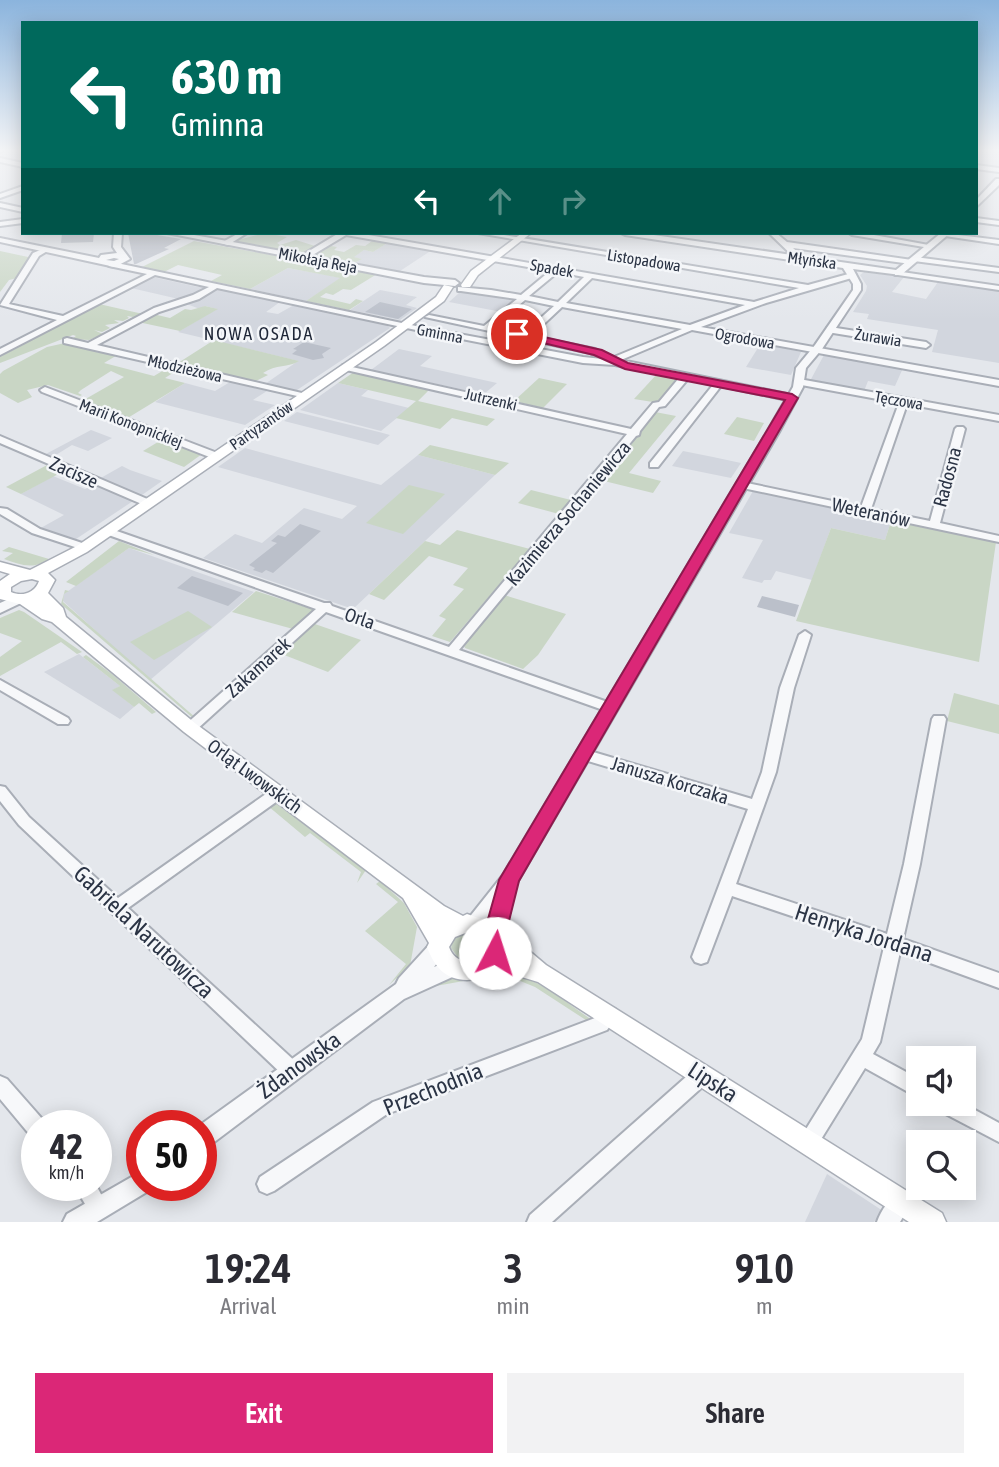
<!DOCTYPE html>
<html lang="en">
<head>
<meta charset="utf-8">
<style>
	body { margin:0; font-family:"Asap Condensed",sans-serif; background:#f2f2f3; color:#2b2b33; height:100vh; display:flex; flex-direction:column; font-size:26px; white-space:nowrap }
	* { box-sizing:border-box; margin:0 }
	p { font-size:23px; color:#7c7c81 }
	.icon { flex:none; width:38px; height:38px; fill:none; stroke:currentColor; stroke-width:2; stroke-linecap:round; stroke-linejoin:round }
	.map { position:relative; height:1222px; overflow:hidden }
	.drawer { display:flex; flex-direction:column; background:#fff; flex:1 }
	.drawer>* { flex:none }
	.guide { position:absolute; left:21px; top:21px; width:957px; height:214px; border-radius:0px; box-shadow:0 4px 18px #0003; background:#00695c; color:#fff; overflow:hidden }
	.tools { position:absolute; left:906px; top:1046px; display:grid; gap:14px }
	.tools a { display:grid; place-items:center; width:70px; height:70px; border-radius:0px; background:#fff; box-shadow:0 4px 18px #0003; font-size:35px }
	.speed { position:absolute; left:21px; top:1110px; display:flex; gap:14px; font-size:35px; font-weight:700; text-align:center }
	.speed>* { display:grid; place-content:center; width:91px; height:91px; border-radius:50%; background:#fff; box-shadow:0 4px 18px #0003; line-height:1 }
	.speed small { font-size:18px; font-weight:400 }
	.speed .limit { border:10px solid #d22; background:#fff; color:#111 }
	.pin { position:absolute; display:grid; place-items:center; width:60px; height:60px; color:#fff; margin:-30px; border:4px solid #fff; border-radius:50%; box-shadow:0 2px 7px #0007 }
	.me { position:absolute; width:77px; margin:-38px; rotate:5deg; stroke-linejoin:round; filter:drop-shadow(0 0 5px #0008) }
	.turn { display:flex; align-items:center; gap:24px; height:147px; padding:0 35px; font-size:32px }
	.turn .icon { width:91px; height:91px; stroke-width:2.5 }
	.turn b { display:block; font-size:49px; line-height:60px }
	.lanes { display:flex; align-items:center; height:66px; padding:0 35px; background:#0003; justify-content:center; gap:35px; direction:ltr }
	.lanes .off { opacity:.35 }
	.eta { display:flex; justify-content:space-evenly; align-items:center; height:119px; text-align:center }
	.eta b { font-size:42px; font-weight:600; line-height:49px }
	.button { display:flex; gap:14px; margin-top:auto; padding:14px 35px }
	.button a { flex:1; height:80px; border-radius:0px; background:#db2777; color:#fff; font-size:28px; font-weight:600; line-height:80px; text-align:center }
	.button a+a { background:#f2f2f3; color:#2b2b33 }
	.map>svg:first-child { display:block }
	.built { fill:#d2d6de }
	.green { fill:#c9d6c5 }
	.building { fill:#bbc0ca }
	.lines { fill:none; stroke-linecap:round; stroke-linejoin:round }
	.minor-casing { stroke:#a9aeb7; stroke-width:4 }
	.tertiary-casing { stroke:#a9aeb7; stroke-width:4 }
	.secondary-casing { stroke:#a9aeb7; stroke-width:3 }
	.minor { fill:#f7f8fa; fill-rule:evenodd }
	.tertiary { fill:#f7f8fa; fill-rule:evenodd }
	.secondary { fill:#fff; fill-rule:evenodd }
	.route { fill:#db2777; stroke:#8e194d; stroke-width:2 }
	.labels { text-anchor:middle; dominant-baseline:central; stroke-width:5; stroke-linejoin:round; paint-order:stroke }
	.far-street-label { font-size:16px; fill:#2b3445; stroke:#f4f6f9 }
	.far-neighbourhood-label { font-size:18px; letter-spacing:2px; fill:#1d2536; stroke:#f4f6f9 }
	.street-label { font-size:19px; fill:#2b3445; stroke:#f4f6f9 }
	.near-street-label { font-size:23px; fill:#2b3445; stroke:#f4f6f9 }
</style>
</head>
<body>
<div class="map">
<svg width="999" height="1222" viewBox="0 0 999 1222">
	<rect width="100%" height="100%" fill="#e4e7ec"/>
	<g class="built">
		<path d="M389,242l43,8 -32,21 -45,-8 6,-4 -8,-2 11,-7 9,2z"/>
		<path d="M288,268l54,10 -36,23 -56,-12z"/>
		<path d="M864,272l40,5 -12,15 34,7 12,-17 61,8v73l-67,-11 6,-22 -71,-11 2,-5 -16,-2 13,-21 1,-5 -7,-11z"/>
		<path d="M153,277l45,10h12l-27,13 -52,-12z"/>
		<path d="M213,290h13l54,12 -14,10 12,2 16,-9 93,20 3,3 -96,64 -29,-8 33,-23 -120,-29 39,-23 -12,-3 -5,3 -16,-6z"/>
		<path d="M380,290l37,7 -11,8 11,3 -17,12 -50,-10z"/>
		<path d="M467,292l48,8 -13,12 -53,-10 10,-9z"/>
		<path d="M761,343l40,9 -10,23 -45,-8z"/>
		<path d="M399,349l33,7 -12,10 77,17 -13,11 -113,-24z"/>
		<path d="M824,355l79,13 -8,18 -27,-5 -4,10 -54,-10z"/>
		<path d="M230,382l37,9 -14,9 22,5 -30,20 -90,-23 30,-19 30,8z"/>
		<path d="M338,383l30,7 -7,6 48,12 -28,23 -81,-21z"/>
		<path d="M297,412l82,20 11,3 -12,10 -94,-24z"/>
		<path d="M91,430l21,8 -24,13 -16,-6 -21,13 -7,-3z"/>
		<path d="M245,448l136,37 37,-30 77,20 -142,134 -150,-51 32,-24 27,9 42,-35 38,11 15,-13 -139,-39z"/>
		<path d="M683,451l30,6 28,6 -10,15 -59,-12z"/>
		<path d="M122,466l8,4 32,11 -23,16 -40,-18z"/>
		<path d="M53,476l32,13 9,-4 39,16 -60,40 -34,-12 25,-14 -43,-21z"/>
		<path d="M753,491l138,30 -6,19 -54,-12 -19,52 -36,-9 -5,9h-7l-2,3 -20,-5 21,-38 -34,-7z"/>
		<path d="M129,548l125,44 -104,88 -87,-79 1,-7z"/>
		<path d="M79,654l41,32 -7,4 21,17 -14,12 -76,-47z"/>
		<path d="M827,1174l9,6 47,31 -9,11h-69z"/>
	</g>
	<g class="green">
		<path d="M265,233l22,4 -10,6 3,2 16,-5 19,6 -14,10 -67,-15z"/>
		<path d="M375,239l14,3 -16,10 -9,-2 -10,7 8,2 -6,3 -46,-7 21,-9 6,1 -3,3 10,2 12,-7 9,1z"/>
		<path d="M194,241l183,33 -26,16 -8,-1 -10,6 -7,-2 -6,4 30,7 6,-5 7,2 -14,9 -43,-9 34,-23 -52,-10 -38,21 -39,-8 11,-6 -44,-10 -14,7 -22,-5z"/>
		<path d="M0,251l28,6 5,-1 -16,22 -8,2 -9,12z"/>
		<path d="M99,304l44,10 -37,21v-3l27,-15 -6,-1 2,2 -6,3 -9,-1 5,3 -14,2 5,3 -8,4 -8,-2 9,4 -14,6 -17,-1 4,-3 -3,-1 -73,28v-6z"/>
		<path d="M205,306l13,3 -38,22 -42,-9 15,-8 17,4 15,-9 6,1z"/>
		<path d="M214,340l85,21c-11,7 -23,3 -36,12l5,2 -12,6 -78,-18z"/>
		<path d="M65,343l35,10 4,-3 15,4 -15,9 50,13 15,-9 10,2 -14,9 20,5 -59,36 -44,-18 42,-24 -13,-6 -30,19 -3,3 4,2 -2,1 -32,-11 -21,5 5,7 -14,6 -18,-10v-19l3,-3 44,-24z"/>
		<path d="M354,372l72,16 2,3 -10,10 77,18 -8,7 -35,-8 -12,11 -44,-11 20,-17 -78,-18z"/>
		<path d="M657,374l24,5 -22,24 -25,-4z"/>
		<path d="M539,378l28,6 -24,24 -29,-7z"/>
		<path d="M655,412l21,4 -47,57 32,8 -8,12 -53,-13z"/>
		<path d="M737,417l27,6 -10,18 -30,-7z"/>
		<path d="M163,439l6,2 33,13 -18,13 -41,-16z"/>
		<path d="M430,445l79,18 -14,12 -77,-20z"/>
		<path d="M49,464l15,7 -43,23 -15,-7z"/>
		<path d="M409,485l36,9 -42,40 -37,-11z"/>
		<path d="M531,490l40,10 -12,14 -41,-11z"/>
		<path d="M891,521l105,21 -17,120 -183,-41 35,-93 54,12z"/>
		<path d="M457,530l73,19 -80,93 -18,-6 14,-17 -7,-3 25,-27 -11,-4 15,-17 -39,-12 -45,44 -15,-6 56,-53 15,4z"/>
		<path d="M119,541l35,14 -25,-7 -53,38 -10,-4z"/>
		<path d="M9,547l40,12c-16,11 -28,6 -45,0l9,-6 -11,-2z"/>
		<path d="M65,590l4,1 -5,3 -1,8 133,116 -2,1 -133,-115z"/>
		<path d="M256,591l59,19 -22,19 -61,-17z"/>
		<path d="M504,595l62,19 -28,41 -15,14 -58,-21 -2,-4z"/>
		<path d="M19,610l5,2 58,40 -5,2 -16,-12 -61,34v-19l22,-16 -22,-8v-15z"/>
		<path d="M188,611l24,16 -58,33 -24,-18z"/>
		<path d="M312,623l49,17 -33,32 -49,-19z"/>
		<path d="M86,655l26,19 44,38 -4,2 -13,-11 -5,4 -22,-17 8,-4 -37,-29z"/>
		<path d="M954,693l45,12v29l-52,-13z"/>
		<path d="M275,803l91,67 -9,13 4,-11 -51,-39 -5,4 -37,-31z"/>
		<path d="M380,881l24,22 13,24 -7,39 -21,19 17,-21 -41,-33 33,-29 -22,-18z"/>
		<path d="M467,933l14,5 3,9c-5,11 -12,15 -25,12l-8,-11 2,-9z"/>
		<path d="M498,973c34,-1 67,29 94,47v4l-57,-37 -32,-13 -73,13 14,-8h28z"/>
	</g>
	<g class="building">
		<path d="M62,233h32l-1,9 -32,1z"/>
		<path d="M128,233h17l36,6 -17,9 5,1 -33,15h-2z"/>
		<path d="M380,302l32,7 -14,10 -33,-7z"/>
		<path d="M304,342l27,6 -9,6 2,4 -11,2 -21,-6 5,-4 -4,-1z"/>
		<path d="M300,524l21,7 -48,42 -7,-3 -4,3 -9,-3 2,-2 -6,-3 28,-22 -6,-2 7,-6 7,2z"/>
		<path d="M192,576l51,17 -15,13 -51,-18z"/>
		<path d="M762,596l37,9 -4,12 -38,-10z"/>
	</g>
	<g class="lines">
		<g class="minor-casing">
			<g id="minor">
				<path d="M0,149h6l-6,3z"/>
				<path d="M0,158l23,5v4l-23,-5z"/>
				<path d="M976,165l23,3v4l-23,-3z"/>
				<path d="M23,186v4l-23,8v-4z"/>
				<path d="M0,203l23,5v4l-23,-5z"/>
				<path d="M976,218l23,3v4l-23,-3z"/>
				<path d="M23,219v4l-23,3v-4z"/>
				<path d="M239,233h8l-19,12 -7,-2z"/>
				<path d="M339,233h18l397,69 45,-14 -321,-55h14l316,52 44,-12 4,2 -1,2 -89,26 -65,24 298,53v6l-307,-56 -71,30 171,35 5,3 -5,3 -71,-15 -63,81h-8v-4l63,-78 -25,-6 -23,27 -6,1 -19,24 -1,4 -3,1 -177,214 157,55 2,3 -2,3h-10l-280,-99 -131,119h-10l-2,-3 2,-3 131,-116 -213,-76 -2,-2 2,-2h8l213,74h6l2,3 117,41 178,-213 -281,-64 -4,-3 1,-2 288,64 22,-26 6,-1 20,-24 -64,-13 -32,-2 -167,-33 -199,-42 -18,11 -40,13 -62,33 209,49v4l-242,-55v-4l3,-1 21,5 66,-35 39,-13 16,-8 -54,-12 -155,80v-6l57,-29 -57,-15 33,-52 12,-5 4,2 -10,6 -30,48 54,12 84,-42 -38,-8 -1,-2 4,-2 304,64 167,31 20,2 -13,-6 -165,-36 4,-2 55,11 33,-27 -56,-8h-3v-4l33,3 30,5 29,-24 -204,-36 -40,24 -7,-2zM558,272l26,5 -26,25 -29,-6zM592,278l153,27 -55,20 -124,-22zM525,300l29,6 -31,28 -31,-6zM562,307l120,22 -68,28 -19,-8 -64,-13z"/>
				<path d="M769,233h7l11,9 125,18 3,-3 84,11v4l-85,-11 -3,3 -118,-16 8,7 -1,5h-3z"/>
				<path d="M849,233h14l71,13 -4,2 -78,-13z"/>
				<path d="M942,233l57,7v4l-54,-8 -2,-1z"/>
				<path d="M895,271l104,15v4l-101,-15h-3z"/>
				<path d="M830,327l96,15 4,3 -4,3 -99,-16v-4z"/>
				<path d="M799,379l200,36v6l-92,-17 -36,105 59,12 25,-92 2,-2h6l2,2 -25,94 59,13v6l-261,-55 -1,-2 5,-3 119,25 38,-104 -103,-19 -2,-2z"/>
				<path d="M45,387l175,67 1,2 -1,2h-8l-170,-66 -2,-2z"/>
				<path d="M0,436l152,65 1,2 -1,2h-8l-144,-62z"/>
				<path d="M0,508l7,1 33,20 48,16 2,2 -6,3 -52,-17 -32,-19z"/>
				<path d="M805,631l6,4 -17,53 -18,84 -40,112 151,50 17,-70 28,-145 2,-3h10l2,3 -26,145 -17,75 96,34v15l-99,-36 -20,90 -7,12 46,25v19l-54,-30 -50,81 -7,2 -7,-2 -3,-7 64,-103 22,-92 -152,-51 -25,66 -6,2 -6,-2 -3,-5 56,-148 -170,-51 -2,-4 2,-4 5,-1 169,50 10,-27 18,-84 19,-53z"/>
				<path d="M0,680l68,38 2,3 -2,3h-10l-58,-34z"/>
				<path d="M0,786l5,1 24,30 89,81 155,-109 5,-1 5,1 2,4 -2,4 -155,111 170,156 2,6 -2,6 -7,3 -7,-3 -265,-251 -19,-24z"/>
				<path d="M609,1007l6,2 3,6 -11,15 -220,84 -113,77 -7,3 -7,-3 -3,-7 3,-7 113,-75 222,-84 8,-9z"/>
				<path d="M702,1066l7,3 2,6 -2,6 -157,141h-25l3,-7 165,-146z"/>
				<path d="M0,1076l7,3 37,42 2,4h-9v12l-7,-2 -30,-36z"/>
				<path d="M936,1104h28l35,19v19l-61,-32z"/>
				<path d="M74,1185h22l13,24 -3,7 -7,3 -7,-3z"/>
				<path d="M902,1192l7,3 3,7 -12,20h-23c4,-12 13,-25 25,-30z"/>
			</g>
		</g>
		<g class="tertiary-casing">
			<g id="tertiary">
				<path d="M996,179h3v6l-23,22v-7z"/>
				<path d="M114,233h8l-1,14 9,12 -15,8 -115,-25v-4l99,20 2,-3 16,-2 -4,-6zM114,258l5,1 -5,2 -8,-1z"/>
				<path d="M167,233h16l241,44 31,3 4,3 -4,3 -31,-3z"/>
				<path d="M621,233h19l256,37 45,-37h9l-49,42 -48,-6 8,15v6l-39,59 -16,19 -3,19 -24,45 -264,454 -11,51 -3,6 -7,2 -7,-2 -3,-6 5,-17c-6,8 -10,13 -21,9l-2,-5 2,-5 35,-44 264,-443 26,-45 3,-19 19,-23 38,-55v-6l-10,-16 -218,-33z"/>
				<path d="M18,595l5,1 2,3 -2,3 -23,11v-10z"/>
				<path d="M438,941l7,2 3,6 -14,18 18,-7 7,2 3,6 -3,6 -55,25 -195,147 -8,3 -1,-24 196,-141 3,-6 32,-35z"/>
				<path d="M142,1171v14h10l-2,5 -53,32h-34l4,-8z"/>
			</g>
		</g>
		<g class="secondary-casing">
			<g id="secondary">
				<path d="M522,233h9l-53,42 -8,12h-8l-1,-2 10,-14z"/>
				<path d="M444,285l9,2 -9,14 -60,45 -297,206 -39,21 7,7 -7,13 15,15 3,9 130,107 248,182 19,10 4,-2 29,10 8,15 23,10 19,16 396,248 4,9h-37l-371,-240c-16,-5 -33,-11 -50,-8 -7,2 -14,6 -21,6 -22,0 -33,-14 -40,-33l2,-4 -26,-45 -219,-166 -132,-110 -10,-3 -22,-15 -20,-5v-18l10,-7 -10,-3v-9l30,8 47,-24 299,-204 60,-45zM32,579l7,2c-4,12 -17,16 -28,11v-5l10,-6zM468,932l12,4 5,9 -6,12c-13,7 -25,4 -30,-10l6,-10z"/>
			</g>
		</g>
		<use href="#minor" class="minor"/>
		<use href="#tertiary" class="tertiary"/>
		<use href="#secondary" class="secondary"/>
	</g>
	<linearGradient id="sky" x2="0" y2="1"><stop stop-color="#8bb4dd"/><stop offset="0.47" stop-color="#f3f4f6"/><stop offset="1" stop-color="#f3f4f6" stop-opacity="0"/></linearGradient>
	<rect width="999" height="320" fill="url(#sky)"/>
	<path class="route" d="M517,331l85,19 26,13 164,31 6,4 -279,483 -14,56 1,16 -3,6 -8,3 -8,-3 -4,-22 16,-57 286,-480 -160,-31 -31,-14 -81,-19v-4z"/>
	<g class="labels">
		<g class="far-street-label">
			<text transform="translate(318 260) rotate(11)">Mikołaja Reja</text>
			<text transform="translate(644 260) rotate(9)">Listopadowa</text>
			<text transform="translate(812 260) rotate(8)">Młyńska</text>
			<text transform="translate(552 268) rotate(10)">Spadek</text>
			<text transform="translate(440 333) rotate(11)">Gminna</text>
			<text transform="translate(878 337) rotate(9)">Żurawia</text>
			<text transform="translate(745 338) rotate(10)">Ogrodowa</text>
			<text transform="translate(185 368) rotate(13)">Młodzieżowa</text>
			<text transform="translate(491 399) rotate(13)">Jutrzenki</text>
			<text transform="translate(899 400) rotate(10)">Tęczowa</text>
			<text transform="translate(131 423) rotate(21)">Marii Konopnickiej</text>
			<text transform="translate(261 425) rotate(-35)">Partyzantów</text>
		</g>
		<g class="far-neighbourhood-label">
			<text x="259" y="333">NOWA OSADA</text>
		</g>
		<g class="street-label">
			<text transform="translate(74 472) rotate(24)">Zacisze</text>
			<text transform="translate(947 477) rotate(-75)">Radosna</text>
			<text transform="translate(871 512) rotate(12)">Weteranów</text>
			<text transform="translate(568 513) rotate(-50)">Kazimierza Sochaniewicza</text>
			<text transform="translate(360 618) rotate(19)">Orla</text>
			<text transform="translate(258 667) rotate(-42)">Zakamarek</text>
			<text transform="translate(255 776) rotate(36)">Orląt Lwowskich</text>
			<text transform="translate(670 780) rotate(17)">Janusza Korczaka</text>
		</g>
		<g class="near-street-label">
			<text transform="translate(144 932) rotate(43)">Gabriela Narutowicza</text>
			<text transform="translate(864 933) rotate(18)">Henryka Jordana</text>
			<text transform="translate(299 1065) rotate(-36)">Żdanowska</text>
			<text transform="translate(713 1082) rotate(33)">Lipska</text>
			<text transform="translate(433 1089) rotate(-22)">Przechodnia</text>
		</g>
	</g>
</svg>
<div class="tools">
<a><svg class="icon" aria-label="sound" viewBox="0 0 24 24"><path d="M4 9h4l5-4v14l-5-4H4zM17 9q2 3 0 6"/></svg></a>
<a><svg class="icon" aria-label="search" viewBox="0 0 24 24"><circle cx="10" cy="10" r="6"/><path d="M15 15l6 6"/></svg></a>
</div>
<div class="speed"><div>42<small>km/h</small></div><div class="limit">50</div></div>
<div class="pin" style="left:517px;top:334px;background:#d93025"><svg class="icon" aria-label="arrive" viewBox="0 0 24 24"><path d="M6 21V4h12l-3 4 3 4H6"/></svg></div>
<svg class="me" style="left:495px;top:953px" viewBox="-20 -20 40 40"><circle r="19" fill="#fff"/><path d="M0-13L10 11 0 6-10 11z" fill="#db2777"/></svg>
<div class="guide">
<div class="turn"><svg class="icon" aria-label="left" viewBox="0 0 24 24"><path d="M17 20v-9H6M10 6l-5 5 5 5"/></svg><div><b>630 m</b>Gminna</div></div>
<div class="lanes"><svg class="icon" aria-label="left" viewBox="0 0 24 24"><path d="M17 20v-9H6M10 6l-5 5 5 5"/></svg><svg class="icon off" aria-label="ahead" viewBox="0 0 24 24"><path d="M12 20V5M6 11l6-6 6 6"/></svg><svg class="icon off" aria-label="right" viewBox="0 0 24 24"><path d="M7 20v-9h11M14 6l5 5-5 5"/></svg></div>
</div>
</div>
<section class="drawer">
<div class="eta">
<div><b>19:24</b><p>Arrival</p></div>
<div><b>3</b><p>min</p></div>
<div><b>910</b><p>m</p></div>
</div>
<div class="button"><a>Exit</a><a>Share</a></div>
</section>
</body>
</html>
